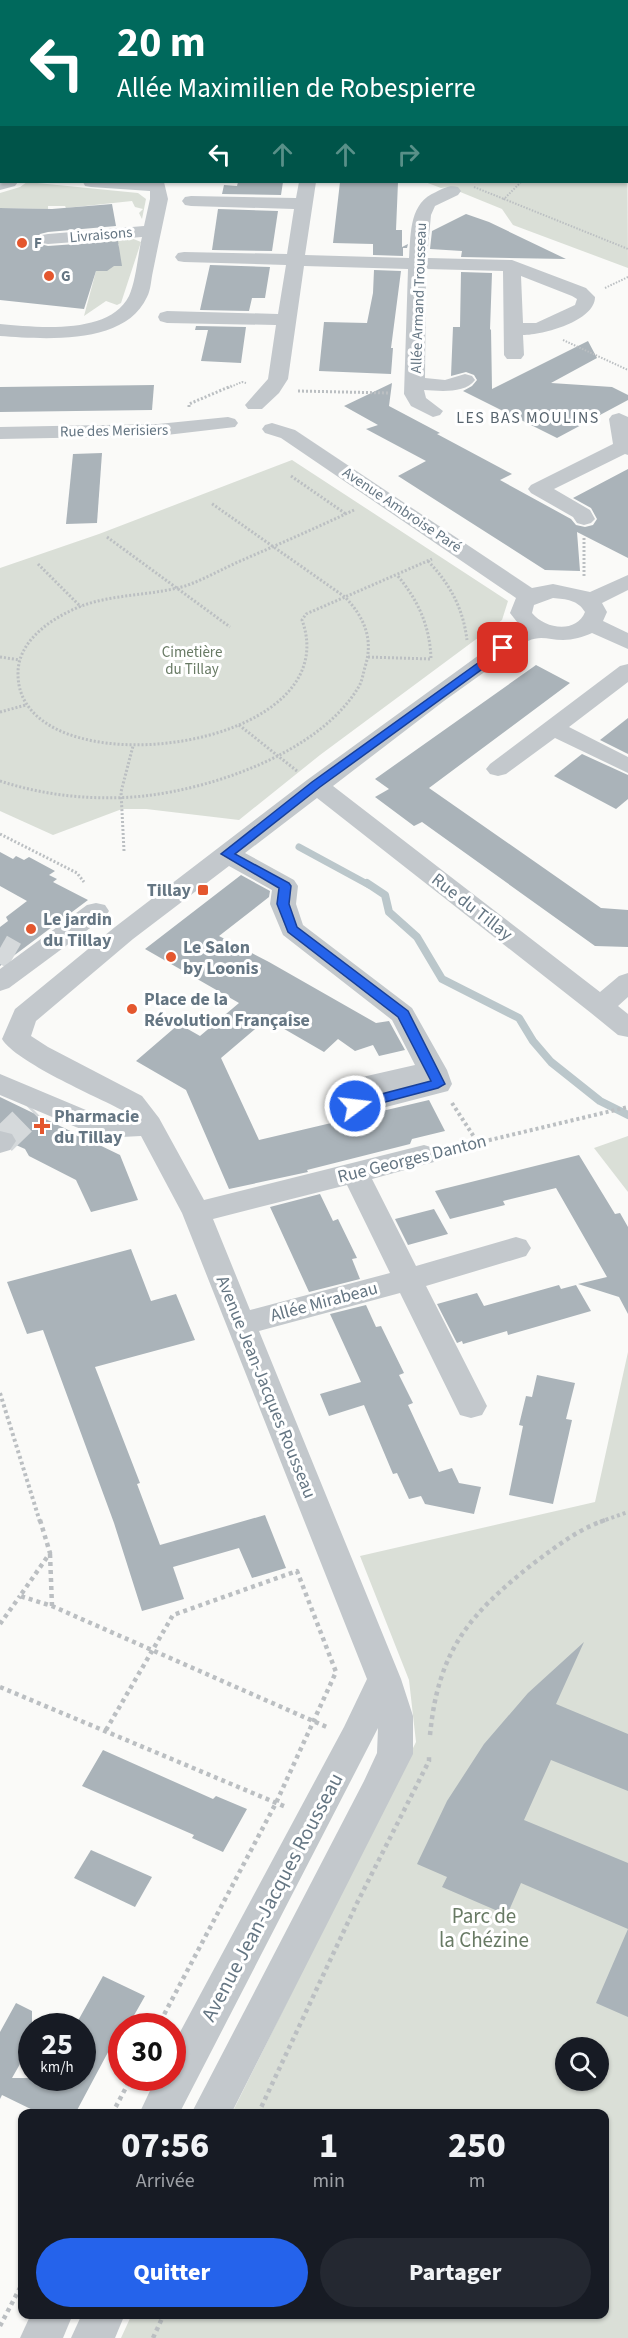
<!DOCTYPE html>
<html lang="fr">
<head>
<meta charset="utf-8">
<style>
	body { margin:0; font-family:"Source Sans 3",sans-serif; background:#242831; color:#f1f3f6; height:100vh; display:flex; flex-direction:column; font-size:22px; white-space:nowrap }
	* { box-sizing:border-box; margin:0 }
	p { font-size:20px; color:#9ea1a6 }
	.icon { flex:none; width:33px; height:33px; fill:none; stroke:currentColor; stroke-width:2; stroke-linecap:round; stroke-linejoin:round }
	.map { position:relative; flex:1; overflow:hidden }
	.sheet { position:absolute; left:18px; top:2109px; width:591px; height:210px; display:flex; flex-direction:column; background:#171b24; border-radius:12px; box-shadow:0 2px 4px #0004 }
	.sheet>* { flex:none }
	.banner { position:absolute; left:0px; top:0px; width:628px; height:183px; box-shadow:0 2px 4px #0004; background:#00695c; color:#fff; overflow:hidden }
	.tools { position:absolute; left:555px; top:2037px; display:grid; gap:12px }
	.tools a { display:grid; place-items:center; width:54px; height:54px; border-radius:50%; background:#171b24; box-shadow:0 2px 4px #0004; font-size:30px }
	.speed { position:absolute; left:18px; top:2013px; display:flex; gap:12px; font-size:30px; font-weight:700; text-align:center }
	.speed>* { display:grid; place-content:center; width:78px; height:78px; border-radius:50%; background:#171b24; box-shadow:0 2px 4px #0004; line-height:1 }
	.speed small { font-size:15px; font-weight:400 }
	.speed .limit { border:9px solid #d22; background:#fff; color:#111 }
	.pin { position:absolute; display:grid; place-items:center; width:51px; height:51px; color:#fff; margin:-26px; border-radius:12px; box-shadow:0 3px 9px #0006 }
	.me { position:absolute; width:66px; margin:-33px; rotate:75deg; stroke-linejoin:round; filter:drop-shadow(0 0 4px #0008) }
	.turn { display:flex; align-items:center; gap:21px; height:126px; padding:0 18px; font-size:27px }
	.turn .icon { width:78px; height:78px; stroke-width:2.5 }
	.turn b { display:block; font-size:42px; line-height:51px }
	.lanes { display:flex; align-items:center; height:57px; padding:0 18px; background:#0003; justify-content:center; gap:30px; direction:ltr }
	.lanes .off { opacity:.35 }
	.eta { display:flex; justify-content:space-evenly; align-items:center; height:102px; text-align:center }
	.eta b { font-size:36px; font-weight:800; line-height:42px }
	.primary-button { display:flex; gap:12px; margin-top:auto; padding:12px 18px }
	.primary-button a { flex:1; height:69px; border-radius:36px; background:#2563eb; color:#fff; font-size:24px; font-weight:800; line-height:69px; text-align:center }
	.primary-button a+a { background:#242831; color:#f1f3f6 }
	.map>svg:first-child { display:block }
	.green { fill:#dadfd7; fill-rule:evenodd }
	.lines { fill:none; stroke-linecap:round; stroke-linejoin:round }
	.stream-far1 { stroke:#bbc7cb; stroke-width:7 }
	.stream { stroke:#bbc7cb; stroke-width:8 }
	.building { fill:#aab3b9 }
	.minor-tunnel { stroke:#d5d9db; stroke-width:28; stroke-dasharray:28 14; stroke-linecap:butt }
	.path-far3 { stroke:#bbbfc2; stroke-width:2; stroke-dasharray:1.5 1.5; stroke-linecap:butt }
	.path-far2 { stroke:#bbbfc2; stroke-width:3; stroke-dasharray:2 2; stroke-linecap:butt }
	.path-far1 { stroke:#bbbfc2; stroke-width:4; stroke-dasharray:3 3; stroke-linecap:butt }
	.path { stroke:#bbbfc2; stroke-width:4.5; stroke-dasharray:4 4; stroke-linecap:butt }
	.minor { fill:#c3c8cc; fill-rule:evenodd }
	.route { fill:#2563eb; stroke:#184099; stroke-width:1.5 }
	.poi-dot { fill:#e4572e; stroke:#fff; stroke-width:2 }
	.labels { text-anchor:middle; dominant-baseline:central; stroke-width:6; stroke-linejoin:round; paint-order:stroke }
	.far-street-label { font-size:15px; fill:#657683; stroke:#fff }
	.far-poi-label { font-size:15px; font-weight:bold; fill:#657683; stroke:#fff; text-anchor:start }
	.far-park-label { font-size:15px; fill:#687a64; stroke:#fff }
	.far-neighbourhood-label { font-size:16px; letter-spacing:1.5px; fill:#57646e; stroke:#fff }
	.poi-label { font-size:18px; font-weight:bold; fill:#657683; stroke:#fff; text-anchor:start }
	.street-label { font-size:18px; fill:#657683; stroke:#fff }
	.near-street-label { font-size:21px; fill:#657683; stroke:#fff }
	.near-park-label { font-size:21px; fill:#687a64; stroke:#fff }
</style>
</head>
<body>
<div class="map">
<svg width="628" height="2338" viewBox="0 0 628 2338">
	<rect width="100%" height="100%" fill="#fafaf8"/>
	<g class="green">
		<path d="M627,98l1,170 -115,-43 -11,-16 -54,-22 -7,1 -16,-6h202z"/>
		<path d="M27,182l111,11 8,6 -4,20 -3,-6 4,-4 -8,-2 -3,-6 -66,7 -1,-2h-17v3l-48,-1v-15l20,-6z"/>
		<path d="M131,238l10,4 -20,61 -4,2 -11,-4 -22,15 12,-45 23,-23v-4l-23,1c8,-9 24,-7 35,-7z"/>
		<path d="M292,460l216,141 -6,19 -182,135 -81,65 -93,-11h-24l-69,26 -53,-24v-243l99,-34z"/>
		<path d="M628,1136v56l-34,-44z"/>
		<path d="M628,1352v986h-507l11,-24h472v-200l-372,-1 184,-371 -7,-62 -49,-124 235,-54zM566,2048h32v32h-32z"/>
	</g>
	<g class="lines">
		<path class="stream-far1" d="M299,847l70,38"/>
		<path class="stream" d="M367,883l18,12 4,17 28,25 25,42 77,39 14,23 18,21 49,39 28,14"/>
	</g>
	<g class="building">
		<path d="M238,182h45l-2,13 -59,-1 2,-9 13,1z"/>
		<path d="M340,182h58l-2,48h6v17l6,-3 -1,4h-4v8l-30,-1v-11l-40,-1z"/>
		<path d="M112,204l4,22 -68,6 -8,2 -3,5 3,5 8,2 70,-5 4,25h-8l-7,5h-11l-12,38 -84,-9v-92l52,1z"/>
		<path d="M218,209l60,2 -6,40 -60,-1z"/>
		<path d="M466,214l23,8 77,37 -105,-2 1,-6 -32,-2 2,-18z"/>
		<path d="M210,265l60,2 -5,31h-13l-3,13 -49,-1z"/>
		<path d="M374,270l27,1 -10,77h2l-2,26 -72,-3 5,-49 43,1 6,-30z"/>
		<path d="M461,272l31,1 -2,57 1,-1 1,60 96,-48 9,17 -46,25 61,4 16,8v5l-71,38 -94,-47 9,-5 5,-6 -3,-5 -8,-3 -15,4 2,-49h7z"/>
		<path d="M196,326l50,1 -5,36 -40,-2 7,-31h-13z"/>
		<path d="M392,383l-3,23 51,27 -3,1 75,40 -12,6 71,39 5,6 9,2 8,-2 4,-6 -6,-11 -18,-10 55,-29v89l-51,-26 3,39 -35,-1 -147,-94 28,-15 -60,-32 12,-4 -34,-19z"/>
		<path d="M154,385l-2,25 -152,2v-25z"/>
		<path d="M102,453l-5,70 -31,1 7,-70z"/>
		<path d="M536,665l34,18 -141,105 172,120 27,2v37l-33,-1 -173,-124 -8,4 -39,-29 14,-8 -14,-10z"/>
		<path d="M628,718v36l-28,-14z"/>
		<path d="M582,754l46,21v24l-12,10 -62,-33z"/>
		<path d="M0,852l13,7 3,-3 8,4 5,-3 26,14 -6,4 8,4 -4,3 35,18 -88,66v-39l8,-6 -2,-4 21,-16 -27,-15z"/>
		<path d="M241,875l29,16 -1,6 -50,39 50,26 107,61 13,-2 16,29 -26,6 -6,-11 -18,6 -17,-12 -14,13 -57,-33 -46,39 38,82 170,-40 16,31 -33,8 -2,5 -103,26 1,2 -79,17 -43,-99 -50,-29 43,-37 21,12 39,-33 -94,-54z"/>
		<path d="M0,1097l120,58 18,45 -47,12 -15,-32 -47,-24 -4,-7 -9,-4 2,-5 -4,-7 -14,-4z"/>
		<path d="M579,1155l36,59 5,-1 8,14v87l-9,-17 -41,-13 29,-7 -51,-89 -53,13 2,4 -55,14 -15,-28z"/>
		<path d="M320,1194l13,27 5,-2 19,39 -5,1 8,20 -51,13 -39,-85z"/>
		<path d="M434,1209l14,25 -40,11 -13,-26z"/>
		<path d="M131,1249l20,52 25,-7 19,46 -100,27 45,116 -3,1 23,61 105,-30 21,53 -34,10 -13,-30 -66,19 11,32 -42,12 -28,-88 -71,-193 -16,4 -20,-52z"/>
		<path d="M559,1285l2,4 15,-4 15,26 -83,24 -1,-4 -44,13 -1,-3 -5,2 -20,-39 40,-11 7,13z"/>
		<path d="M366,1305l10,22 5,-1 23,47 -5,2 14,28 -5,2 31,67 13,-4 7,15 22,4 -7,27 -49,-10 -4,-8 -12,3 -12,-26 -4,1 -29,-69 -35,11 -9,-22 41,-12 -31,-68z"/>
		<path d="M537,1375l38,8 -9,36 6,1 -19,84 -44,-9 14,-69 -4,-1 7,-29 6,1z"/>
		<path d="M584,1642l-28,62 72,30v57l-77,-31 -27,60 104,43v154l-32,-14 32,-74 -107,-46 -14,32 -65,-28 5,-10 -30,-13 30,-63 37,-57 44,-51z"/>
		<path d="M103,1750l110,49 3,-3 31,13 -24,43 -31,-14 2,-3 -112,-49z"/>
		<path d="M91,1850l61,27 -17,30 -61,-29z"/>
		<path d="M103,1976l42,20 -17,30h-6l-47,88h-34l-39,-19 -2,4v-67l16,-29 16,8v32l-20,35h70v-52h-7z"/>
	</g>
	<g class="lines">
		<g class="minor-tunnel">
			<path d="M0,948l14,8"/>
			<path d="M2,1141l32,-31"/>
		</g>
		<g class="path-far3">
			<path d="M449,0l12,2"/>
			<path d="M521,182l-17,17 124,50"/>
			<path d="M474,187l30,12"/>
			<path d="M605,288l23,-11"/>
			<path d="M563,340l65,30"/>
			<path d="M228,388l14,-6 4,1"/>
		</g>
		<g class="path-far2">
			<path d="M298,391l91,2"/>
			<path d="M189,407v-3l42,-18"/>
			<path d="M291,476l55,38"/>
			<path d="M354,510c-38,18 -77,35 -116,52 -18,8 -35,18 -53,24 -38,11 -79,7 -115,25 -25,12 -52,33 -52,62 -2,120 333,81 284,-53l4,-6 126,-55"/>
			<path d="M107,537l123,90"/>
			<path d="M584,538v40"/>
			<path d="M428,561c22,23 35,47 39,79"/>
			<path d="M38,564l43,43"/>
			<path d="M0,657l20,3"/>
			<path d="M368,657l63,2c-1,-33 -13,-59 -34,-84"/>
			<path d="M0,712l26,-7"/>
			<path d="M239,725l58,46"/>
			<path d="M0,781c46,15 96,20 144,15 71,-8 175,-44 214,-108 4,-6 5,-14 7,-21 9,-28 -1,-50 -20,-70l-134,-94"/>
			<path d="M0,834l77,39 7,9"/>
			<path d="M124,851l-3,-59 12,-46"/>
		</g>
		<g class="path-far1">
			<path d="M452,1103l26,40"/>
			<path d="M448,1150l180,-43"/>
			<path d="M0,1393l40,129"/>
			<path d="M600,1522l28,-10"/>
		</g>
		<g class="path">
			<path d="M40,1520l10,33 -30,43 32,10 277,122"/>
			<path d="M50,1554l2,52"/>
			<path d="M0,1624l20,-28"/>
			<path d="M0,1687l286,120"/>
			<path d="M106,1730l67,-115 124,-44 39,101 -60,131 -118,223"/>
			<path d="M430,1735c8,-84 39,-121 104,-172 23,-17 43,-33 71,-43"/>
			<path d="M112,2114l19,-36"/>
			<path d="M258,2114l99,-211 72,-142v-6"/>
			<path d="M0,2326l22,-42"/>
			<path d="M153,2338l11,-24"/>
		</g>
		<g class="minor">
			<path d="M89,0h16l-16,2z"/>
			<path d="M260,0h16l-16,2z"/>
			<path d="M404,0h17l-18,2z"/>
			<path d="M559,0h16l-17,2z"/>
			<rect x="0" y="34" width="2" height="10"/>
			<rect x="0" y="86" width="2" height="10"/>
			<rect x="627" y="89" width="1" height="11"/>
			<path d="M0,143h2l-2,12z"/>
			<path d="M0,179l2,3h16l-3,4 -15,4z"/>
			<path d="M83,182h81l4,17c-5,24 -10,47 -15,72 -2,8 -2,19 -6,26 -22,49 -104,42 -147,39v-12c35,3 109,12 129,-28 7,-15 9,-42 13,-59l-94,7 -6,-1 -3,-4 3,-4 6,-1 96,-8 6,-27v-8l-59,-4 -6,-1z"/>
			<path d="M299,182h17l-11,73 104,3c2,-25 0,-55 27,-66 8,-4 13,-7 22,-5l3,4 -3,4 -23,11 -4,9 -4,43 85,2 74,28 9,9c0,24 -52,38 -72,38l1,20 -3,4h-14l-3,-4 -1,-84 -77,-2 -1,109 20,2 20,-6 7,2 3,4c-10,14 -36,11 -51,10l2,8 17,13 -3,4 -7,2 -22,-11 -7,-12 4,-125 -104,-3 -16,113 -9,14 -17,16h-14l-3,-4 23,-26 8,-54 -109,-2 -7,-2 -2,-4 2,-4 7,-2 111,3 8,-49 -102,-3 -6,-1 -3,-4 3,-4 6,-1 103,2 7,-45 -103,-3 -6,-1 -3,-4 3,-4 6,-1 105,2zM521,276l51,20 5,3 -2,6 -39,18h-13z"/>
			<path d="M619,413l9,4v38l-3,-1 -71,35 36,21 5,9 -4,4 -7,2 -7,-2 -4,-6 -42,-24 -3,-4 3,-4 82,-41 -4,-25 3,-4z"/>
			<path d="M228,417l7,2 3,4 -3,4 -77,9 -158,3v-12l158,-3z"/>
			<path d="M272,423l23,7 237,158 21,-4 37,8 38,-17v15l-26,13 5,9 -4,9 25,12v16l-36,-16c-9,4 -19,7 -29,7 -14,0 -22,-5 -35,1l-84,60 -111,85 267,206 19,-16 9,-3v24l-10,9 10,8v23l-10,-2 -27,-22 -274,-215 -72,55 49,27 4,6 -2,18 7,21 109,83 35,62 5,14 -4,7 -93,24 -10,-3 -13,-22 4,-7 79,-18 -23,-45 -109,-85 -13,-31 2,-14 -43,-24 -96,73 -97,82 -5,15 17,11 94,49 17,22 45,82 220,-55 10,3 4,7 -4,7 -62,17 44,87 100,-29 10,3 5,8 -5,8 -100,30 61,120 -5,9 -11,3 -11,-3 -60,-122 -141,38 142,348 12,37v38l-182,360h-40l173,-333 13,-28 1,-25 -199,386h-40l17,-36h16v-31l172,-320 23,-48 -185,-466 -41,-77 -39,2 -102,-43v-21l105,44 22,-2 -5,-6c-27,-14 -106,-48 -120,-71l13,-30 100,-82 192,-147 205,-149 9,-4 -11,-14 6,-15 -235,-160 -16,-5 -3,-4 3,-4zM553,598c13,1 25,2 32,14 -9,22 -40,17 -53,1l2,-8zM347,1185l43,88 -140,37 -37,-91z"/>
			<path d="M628,664v18l-59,45 59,30v16l-73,-35 -49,36 -8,2 -8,-2 -4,-5 4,-5 130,-98z"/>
			<path d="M96,903l9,2 4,6 -4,6 -96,71 -9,3v-22l87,-64z"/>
			<path d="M0,1131l12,3 4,7 -6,9 -10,3z"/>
			<path d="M31,2314h42l-10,24h-43z"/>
			<path d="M82,2314h43l-10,24h-44z"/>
		</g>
	</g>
	<path class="route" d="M503,645l4,1v5l-187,136 -85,67 54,29 2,3 -2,18 8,23 111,84 37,73 -7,4 -83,22 -4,-1 -2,-3 2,-4 80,-21 -33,-64 -110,-85 -11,-28 2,-16 -58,-34 91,-72z"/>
	<g class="poi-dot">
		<circle cx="22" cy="243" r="6"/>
		<circle cx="49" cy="276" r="6"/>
		<rect x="197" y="884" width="12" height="12" rx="3"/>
		<circle cx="31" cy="929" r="6"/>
		<circle cx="171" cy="957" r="6"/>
		<circle cx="132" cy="1009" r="6"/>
		<path d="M39 1117h6v6h6v6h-6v6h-6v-6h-6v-6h6z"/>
	</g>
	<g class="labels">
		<g class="far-street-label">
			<text transform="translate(101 235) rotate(-5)">Livraisons</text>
			<text transform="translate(419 298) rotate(-88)">Allée Armand Trousseau</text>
			<text transform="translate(114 431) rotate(-1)">Rue des Merisiers</text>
			<text transform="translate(402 510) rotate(34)">Avenue Ambroise Paré</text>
		</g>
		<g class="far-poi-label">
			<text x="34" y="243">F</text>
			<text x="61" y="276">G</text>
		</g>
		<g class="far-park-label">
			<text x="192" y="652">Cimetière<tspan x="192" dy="17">du Tillay</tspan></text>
		</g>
		<g class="far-neighbourhood-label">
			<text x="528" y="418">LES BAS MOULINS</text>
		</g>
		<g class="poi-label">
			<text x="191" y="890" text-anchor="end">Tillay</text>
			<text x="43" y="919">Le jardin<tspan x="43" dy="21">du Tillay</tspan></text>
			<text x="183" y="947">Le Salon<tspan x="183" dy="21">by Loonis</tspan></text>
			<text x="144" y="999">Place de la<tspan x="144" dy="21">Révolution Française</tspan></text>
			<text x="54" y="1116">Pharmacie<tspan x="54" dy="21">du Tillay</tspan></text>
		</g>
		<g class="street-label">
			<text transform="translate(472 907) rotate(38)">Rue du Tillay</text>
			<text transform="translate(412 1159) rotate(-14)">Rue Georges Danton</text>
			<text transform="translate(324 1302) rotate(-15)">Allée Mirabeau</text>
			<text transform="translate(266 1387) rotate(68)">Avenue Jean-Jacques Rousseau</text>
		</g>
		<g class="near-street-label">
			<text transform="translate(272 1897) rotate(-62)">Avenue Jean-Jacques Rousseau</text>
		</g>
		<g class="near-park-label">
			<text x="484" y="1916">Parc de<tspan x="484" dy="24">la Chézine</tspan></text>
		</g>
	</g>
</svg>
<div class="tools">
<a><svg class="icon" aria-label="search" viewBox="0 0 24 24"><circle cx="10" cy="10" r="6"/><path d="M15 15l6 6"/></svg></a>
</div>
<div class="speed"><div>25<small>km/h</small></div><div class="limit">30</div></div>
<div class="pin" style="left:503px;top:648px;background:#d93025"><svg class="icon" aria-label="arrive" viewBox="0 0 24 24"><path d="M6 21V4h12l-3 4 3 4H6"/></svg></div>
<svg class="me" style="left:355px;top:1106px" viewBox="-20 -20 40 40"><circle r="17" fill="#2563eb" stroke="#fff" stroke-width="3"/><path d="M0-11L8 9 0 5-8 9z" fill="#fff"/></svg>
<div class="banner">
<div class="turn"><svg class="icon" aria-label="left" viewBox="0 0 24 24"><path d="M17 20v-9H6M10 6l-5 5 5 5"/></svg><div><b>20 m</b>Allée Maximilien de Robespierre</div></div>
<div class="lanes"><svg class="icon" aria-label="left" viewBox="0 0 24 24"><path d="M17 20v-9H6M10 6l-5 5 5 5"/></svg><svg class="icon off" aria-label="ahead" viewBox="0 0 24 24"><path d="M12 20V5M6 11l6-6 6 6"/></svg><svg class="icon off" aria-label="ahead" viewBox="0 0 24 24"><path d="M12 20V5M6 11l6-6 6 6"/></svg><svg class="icon off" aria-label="right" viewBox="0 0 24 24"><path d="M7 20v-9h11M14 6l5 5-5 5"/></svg></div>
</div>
<section class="sheet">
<div class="eta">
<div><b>07:56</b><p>Arrivée</p></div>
<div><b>1</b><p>min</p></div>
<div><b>250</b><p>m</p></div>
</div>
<div class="primary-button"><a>Quitter</a><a>Partager</a></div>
</section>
</div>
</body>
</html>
